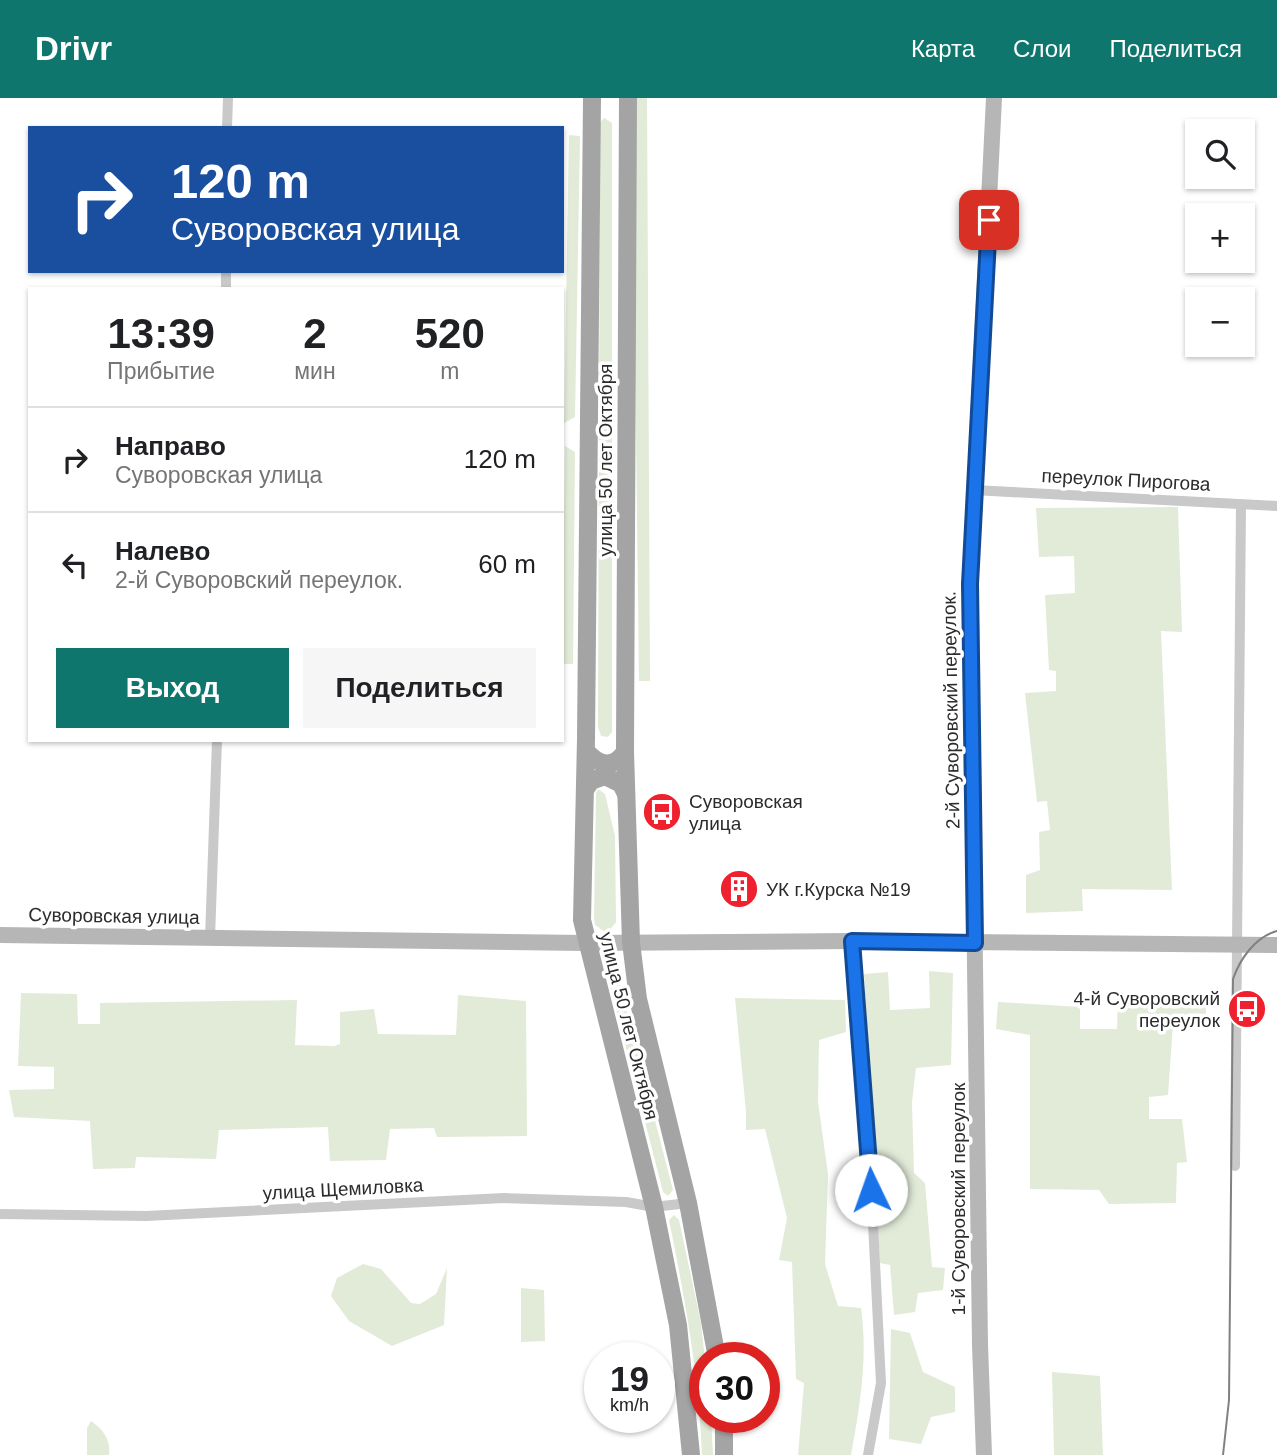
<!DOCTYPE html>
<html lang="ru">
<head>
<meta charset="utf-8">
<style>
	body { margin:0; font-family:Helvetica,sans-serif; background:#f6f6f6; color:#202124; height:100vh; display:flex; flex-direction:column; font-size:26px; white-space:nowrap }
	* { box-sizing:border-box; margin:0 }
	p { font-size:23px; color:#757577 }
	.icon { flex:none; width:38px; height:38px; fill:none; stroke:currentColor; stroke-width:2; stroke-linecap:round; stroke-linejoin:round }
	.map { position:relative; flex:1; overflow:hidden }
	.side { position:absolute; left:28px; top:189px; width:536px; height:455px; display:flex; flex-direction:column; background:#fff; border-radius:0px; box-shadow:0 2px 5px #0004 }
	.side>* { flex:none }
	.top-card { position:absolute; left:28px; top:28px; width:536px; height:147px; border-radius:0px; box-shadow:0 2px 5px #0004; background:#1a4fa0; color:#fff; overflow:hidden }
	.tools { position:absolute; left:1185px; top:21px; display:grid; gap:14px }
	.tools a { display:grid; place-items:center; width:70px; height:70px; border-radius:0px; background:#fff; box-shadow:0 2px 5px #0004; font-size:35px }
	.speed { position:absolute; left:584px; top:1244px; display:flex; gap:14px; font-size:35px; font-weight:700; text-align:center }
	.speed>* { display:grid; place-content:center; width:91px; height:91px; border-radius:50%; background:#fff; box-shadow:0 2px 5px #0004; line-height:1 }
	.speed small { font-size:18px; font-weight:400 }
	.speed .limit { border:10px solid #d22; background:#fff; color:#111 }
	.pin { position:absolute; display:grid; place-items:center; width:60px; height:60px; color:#fff; margin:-30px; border-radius:14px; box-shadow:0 4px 10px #0006 }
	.me { position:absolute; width:77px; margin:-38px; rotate:357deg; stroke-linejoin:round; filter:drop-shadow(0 0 5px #0008) }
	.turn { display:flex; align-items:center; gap:24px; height:147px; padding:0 28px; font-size:32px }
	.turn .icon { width:91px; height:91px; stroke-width:2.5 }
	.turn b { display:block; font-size:49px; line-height:60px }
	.eta { display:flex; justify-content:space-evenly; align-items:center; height:119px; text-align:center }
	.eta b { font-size:42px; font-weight:700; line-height:49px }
	.button { display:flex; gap:14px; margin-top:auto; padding:14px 28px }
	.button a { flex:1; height:80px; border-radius:0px; background:#0f766e; color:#fff; font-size:28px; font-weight:700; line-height:80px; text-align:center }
	.button a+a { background:#f6f6f6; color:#202124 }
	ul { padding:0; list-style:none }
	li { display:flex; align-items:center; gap:21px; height:105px; padding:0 28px; border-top:2px solid #e0e0e0 }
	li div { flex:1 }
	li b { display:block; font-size:26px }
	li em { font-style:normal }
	header { display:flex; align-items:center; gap:42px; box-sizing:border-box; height:98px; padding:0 35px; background:#0f766e; color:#fff }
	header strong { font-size:33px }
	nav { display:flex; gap:38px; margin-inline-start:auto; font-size:24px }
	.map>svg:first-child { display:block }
	.green { fill:#e2ebd8 }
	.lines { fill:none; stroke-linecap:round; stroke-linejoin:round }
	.street { stroke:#c9c9c9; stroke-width:10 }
	.secondary { stroke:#b6b6b6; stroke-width:16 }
	.primary { stroke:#a4a4a4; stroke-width:18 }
	.tram { stroke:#818181; stroke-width:2 }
	.route-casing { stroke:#114b97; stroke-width:18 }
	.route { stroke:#1a73e8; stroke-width:12 }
	.labels { text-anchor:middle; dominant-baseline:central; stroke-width:7; stroke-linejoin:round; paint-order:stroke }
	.street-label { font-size:19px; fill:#2c2c2c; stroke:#fff }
	.poi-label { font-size:19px; fill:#2c2c2c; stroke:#fff; text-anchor:start }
</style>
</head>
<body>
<header>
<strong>Drivr</strong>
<nav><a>Карта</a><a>Слои</a><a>Поделиться</a></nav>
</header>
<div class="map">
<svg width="1277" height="1357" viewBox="0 0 1277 1357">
	<rect width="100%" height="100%" fill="#fff"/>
	<g class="green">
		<path d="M632,0h15l3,583h-11z"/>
		<path d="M604,20l8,5v609l-4,5 -7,-1 -3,-9 2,-604z"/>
		<path d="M569,37l11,1 -5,281 -11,6z"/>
		<path d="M565,348l10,6 -2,212h-11z"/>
		<path d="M1178,409l4,125 -21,-1 11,259 -90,-1 1,22 -57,2v-38l14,-5 -1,-38 11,-2 -3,-29 -10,1 -12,-109 31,-2v-20l-7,-1 -4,-75 30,-2 -1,-37 -35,1 -3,-49z"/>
		<path d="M598,691l7,5 10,42 1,86 -7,9h-5l-9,-6 -1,-6 2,-126z"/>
		<path d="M612,873l5,3 56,216 -5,6 -5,-4 -55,-215z"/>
		<path d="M929,873l24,2 -2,92 -35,3 -4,34 2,71 11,10 7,84 13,1 -2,22 -25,3 -3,19 -21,3 -4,-50 -10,-2 -16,-289 24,-2 2,38 40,-2z"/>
		<path d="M21,895l56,1 1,30h22v-21l197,-3 -2,45 39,1 6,-2v-32l34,-3 4,25 78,1 2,-40 68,6 1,135 -90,1 -3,-9 -44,1 -4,31 -56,1 -2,-34 -109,3 -3,29 -80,-2 -1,11 -42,1 -3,-48 -76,-4 -5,-27 45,-1v-22l-36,-1z"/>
		<path d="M1118,899l88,8v20l-33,-1 -5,71 -19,2v22h33l5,43 -10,1 -1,40 -67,1 -10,-14 -69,-1v-154l-34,-6 2,-27 82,5v22h37z"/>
		<path d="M735,900l110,2 1,32 -27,8 -1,62 10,72 -3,90 13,42 23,2c7,50 -1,98 -10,147h-53l6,-72 -8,-4 -4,-117 -13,-2 8,-42 -22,-89 -19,1v-18z"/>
		<path d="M674,1117l5,5 22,103 4,37v58h6l2,37h-11c-3,-80 -17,-156 -33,-235z"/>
		<path d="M363,1166l18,5 30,34 9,1 16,-10 11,-26 -3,57 -52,21 -43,-25 -18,-25 6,-18z"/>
		<path d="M521,1190l23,2 1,51 -24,1z"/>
		<path d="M891,1231l19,4 13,39 32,15v25l-24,5 -10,27 -32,-5z"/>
		<path d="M1052,1274l48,4 3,79h-49z"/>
		<path d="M91,1323c12,8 20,19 18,34h-22v-27z"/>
	</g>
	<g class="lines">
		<g class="street">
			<path d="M227,30l1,-30"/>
			<path d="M226,191v-18"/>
			<path d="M973,392l304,16"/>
			<path d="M210,840l7,-198"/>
			<path d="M852,843l18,222 11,220 -13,72"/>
			<path d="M1235,1068l6,-661"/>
			<path d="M0,1116l146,2 358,-18 122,4 28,5 34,-4"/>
		</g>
		<g class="secondary">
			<path d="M0,837l585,8 267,-2 425,4"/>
			<path d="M984,1357l-4,-110 -10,-760 24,-487"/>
		</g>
		<g class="primary">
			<path d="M592,0l-6,641 -4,181 72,287 24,118 13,130"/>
			<path d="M628,0l-3,654 6,190 7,57 50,204 29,155"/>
			<path d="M586,653c13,15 27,18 39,1"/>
			<path d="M585,692l6,-9 14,-5 16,8 5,10"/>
			<path d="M724,1320v37"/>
		</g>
		<path class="tram" d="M1223,1357l6,-55 4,-421c7,-20 22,-42 44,-48"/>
	</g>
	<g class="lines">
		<g class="route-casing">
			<path id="route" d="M871,1092l-19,-249 123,2 -5,-359 19,-364"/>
		</g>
		<use href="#route" class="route"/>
	</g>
	<defs>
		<g id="bus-disc" transform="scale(2.0125)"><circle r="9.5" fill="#ef212e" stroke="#fff"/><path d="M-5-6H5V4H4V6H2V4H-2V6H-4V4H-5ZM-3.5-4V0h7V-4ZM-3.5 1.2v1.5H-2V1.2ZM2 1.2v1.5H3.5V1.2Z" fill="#fff"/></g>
		<g id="building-disc" transform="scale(2.0125)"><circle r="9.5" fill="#ef212e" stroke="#fff"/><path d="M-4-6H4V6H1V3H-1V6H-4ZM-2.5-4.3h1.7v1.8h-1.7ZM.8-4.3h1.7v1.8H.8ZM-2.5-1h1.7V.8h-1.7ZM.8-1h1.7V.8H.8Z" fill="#fff"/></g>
	</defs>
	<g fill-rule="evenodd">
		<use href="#bus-disc" x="662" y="714"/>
		<use href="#building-disc" x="739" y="791"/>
		<use href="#bus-disc" x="1247" y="911"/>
	</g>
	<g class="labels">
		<g class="street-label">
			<text transform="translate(605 362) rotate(-90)">улица 50 лет Октября</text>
			<text transform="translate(1126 382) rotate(3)">переулок Пирогова</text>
			<text transform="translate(951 612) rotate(-91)">2-й Суворовский переулок.</text>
			<text transform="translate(114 818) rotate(1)">Суворовская улица</text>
			<text transform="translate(629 928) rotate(76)">улица 50 лет Октября</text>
			<text transform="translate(343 1091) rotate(-3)">улица Щемиловка</text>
			<text transform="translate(958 1101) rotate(-90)">1-й Суворовский переулок</text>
		</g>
		<g class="poi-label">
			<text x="689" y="703">Суворовская<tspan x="689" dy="22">улица</tspan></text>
			<text x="766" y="791">УК г.Курска №19</text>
			<text x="1220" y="900" text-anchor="end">4-й Суворовский<tspan x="1220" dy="22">переулок</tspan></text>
		</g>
	</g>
</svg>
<div class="tools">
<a><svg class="icon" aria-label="search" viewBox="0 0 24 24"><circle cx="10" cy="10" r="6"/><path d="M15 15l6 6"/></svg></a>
<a>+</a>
<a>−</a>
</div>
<div class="speed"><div>19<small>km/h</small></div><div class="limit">30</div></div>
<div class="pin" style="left:989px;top:122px;background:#d93025"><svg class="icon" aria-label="arrive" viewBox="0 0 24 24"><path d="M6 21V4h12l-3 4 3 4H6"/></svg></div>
<svg class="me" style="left:871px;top:1092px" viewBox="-20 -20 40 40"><circle r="19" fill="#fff"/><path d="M0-13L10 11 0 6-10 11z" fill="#1a73e8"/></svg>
<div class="top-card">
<div class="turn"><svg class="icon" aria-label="right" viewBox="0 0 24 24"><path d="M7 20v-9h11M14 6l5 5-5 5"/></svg><div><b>120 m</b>Суворовская улица</div></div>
</div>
<section class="side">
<div class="eta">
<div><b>13:39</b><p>Прибытие</p></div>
<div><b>2</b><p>мин</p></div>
<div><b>520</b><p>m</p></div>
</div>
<ul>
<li><svg class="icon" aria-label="right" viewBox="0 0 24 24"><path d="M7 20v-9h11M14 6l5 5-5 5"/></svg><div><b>Направо</b><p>Суворовская улица</p></div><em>120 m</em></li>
<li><svg class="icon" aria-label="left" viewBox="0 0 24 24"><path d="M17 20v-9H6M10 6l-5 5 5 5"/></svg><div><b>Налево</b><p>2-й Суворовский переулок.</p></div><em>60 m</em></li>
</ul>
<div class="button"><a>Выход</a><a>Поделиться</a></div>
</section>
</div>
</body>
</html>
